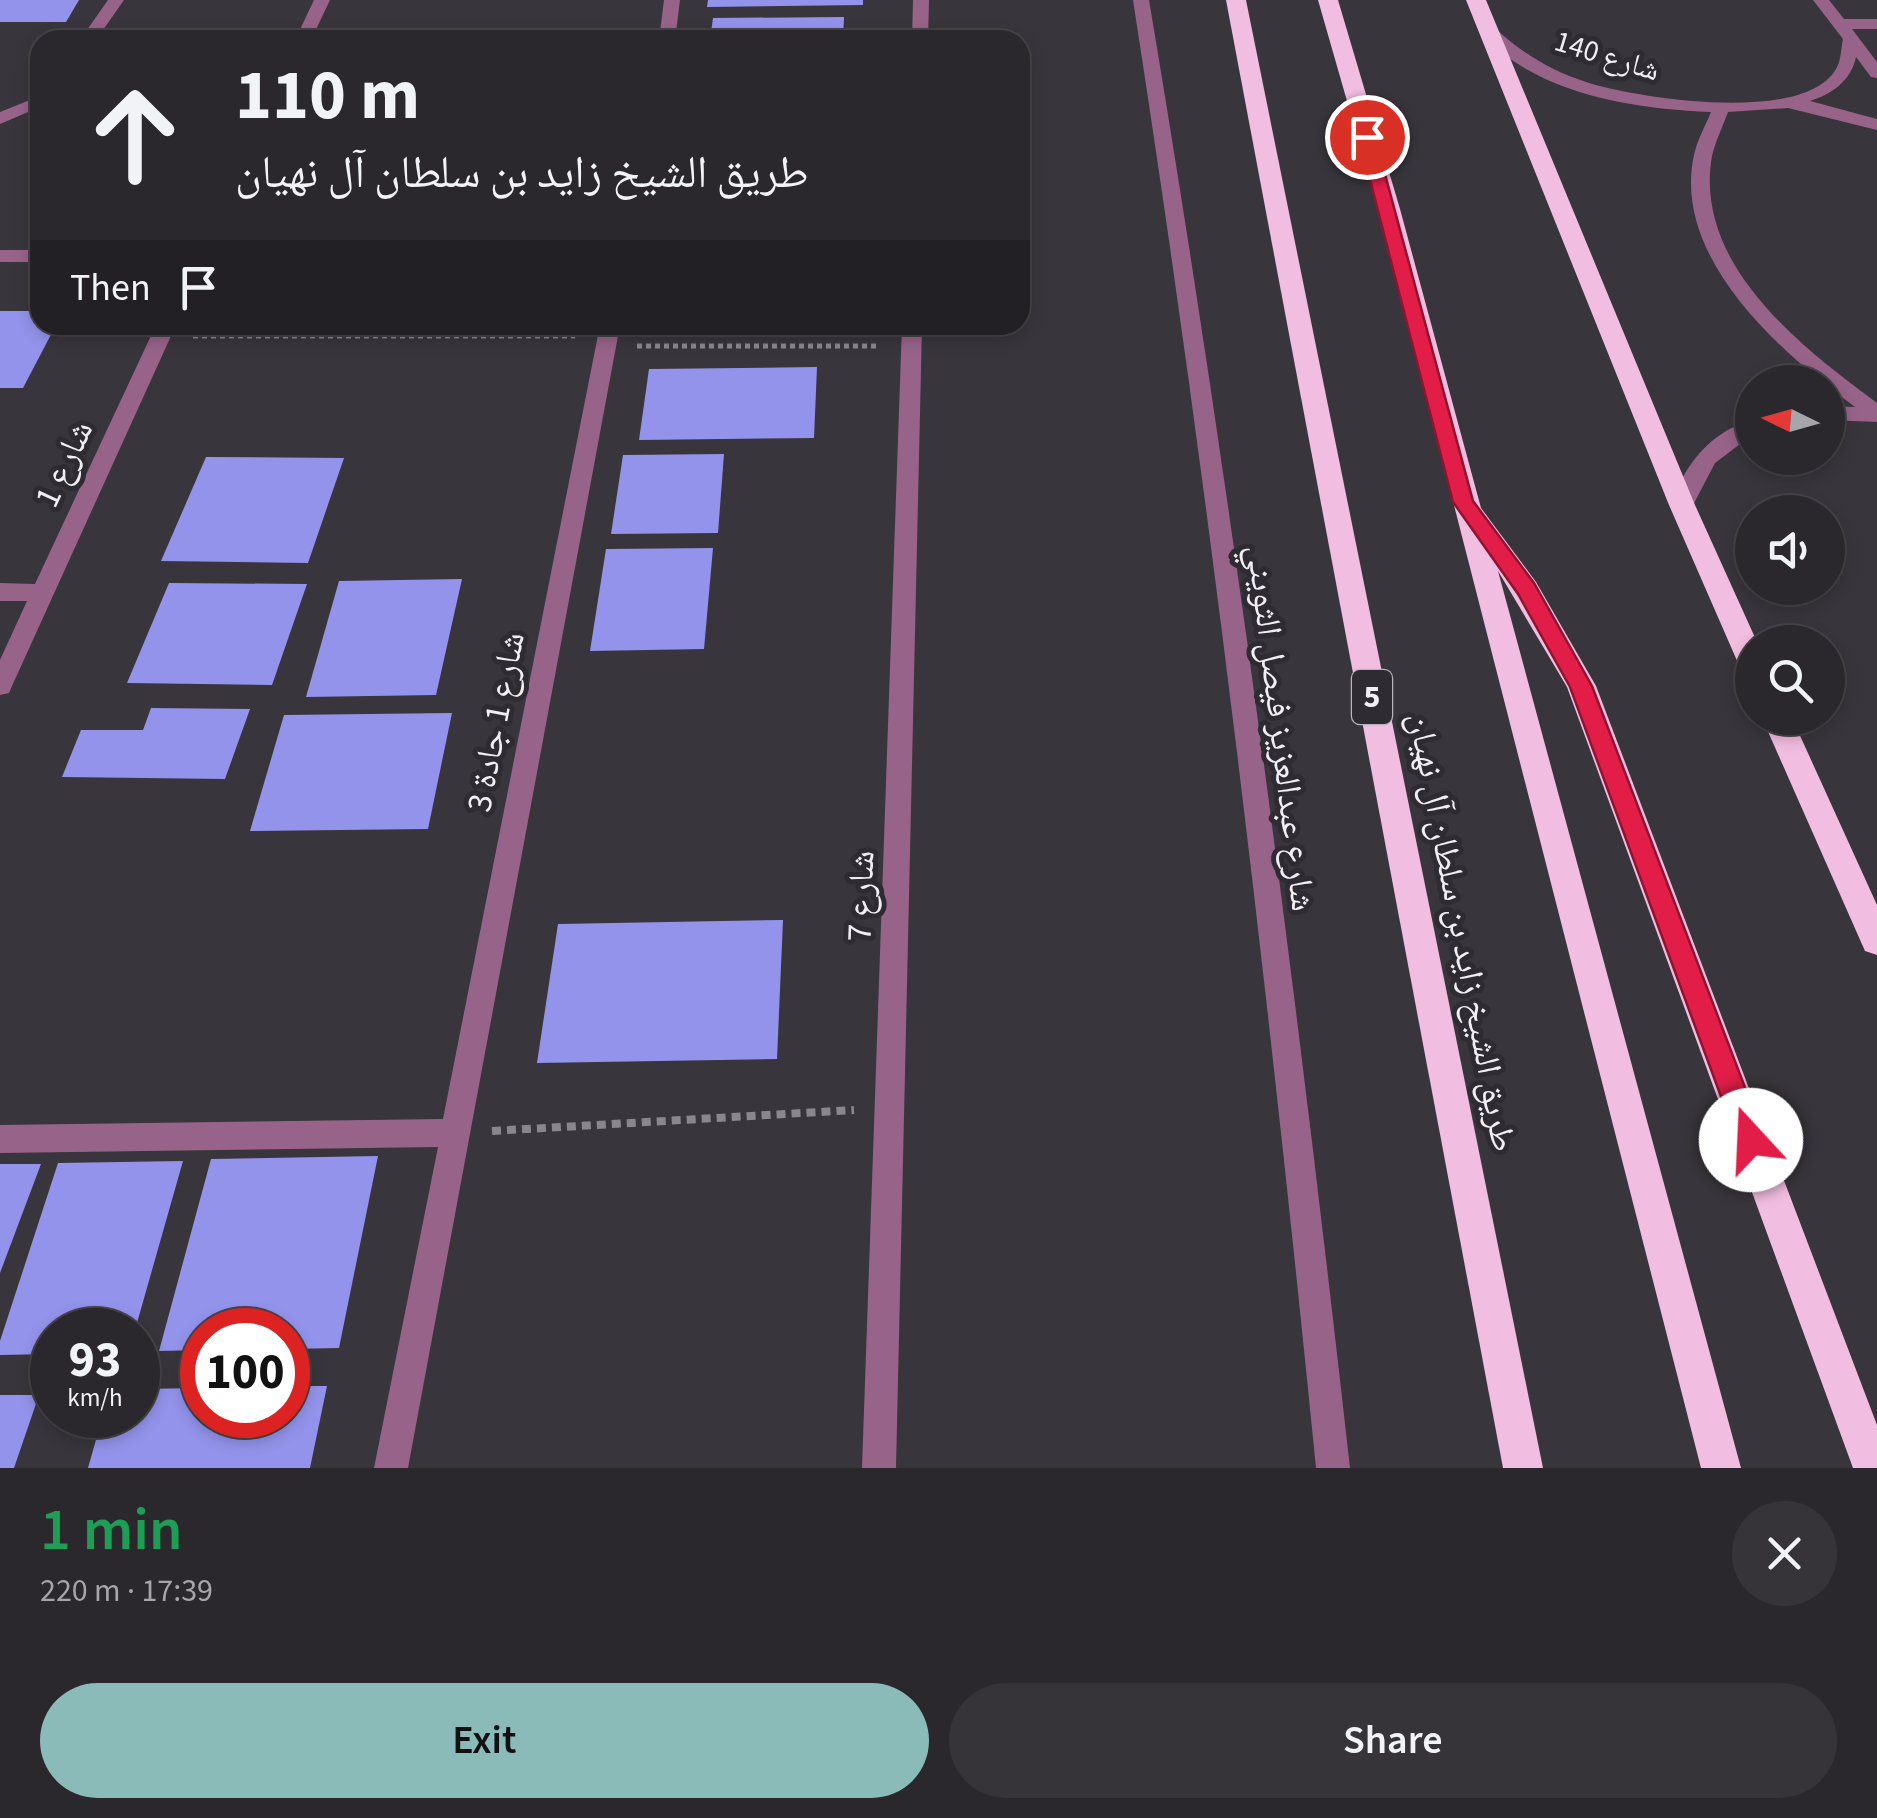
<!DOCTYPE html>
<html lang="en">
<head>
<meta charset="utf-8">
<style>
	body { margin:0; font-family:"Source Sans 3","Noto Naskh Arabic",sans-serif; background:#373439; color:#f1f3f6; height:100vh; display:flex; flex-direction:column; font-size:38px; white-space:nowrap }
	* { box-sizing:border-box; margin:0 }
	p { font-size:32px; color:#a6a6aa }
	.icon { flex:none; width:55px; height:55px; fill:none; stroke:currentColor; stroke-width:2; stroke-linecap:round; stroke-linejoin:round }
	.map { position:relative; height:1468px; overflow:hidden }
	.sheet { display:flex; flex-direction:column; background:#2b282d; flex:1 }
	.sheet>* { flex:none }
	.top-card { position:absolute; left:30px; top:30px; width:1000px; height:305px; border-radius:30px; box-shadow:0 5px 15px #0003,0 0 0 2px #474449; background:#2b282d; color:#f1f3f6; overflow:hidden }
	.needle { width:65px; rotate:275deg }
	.controls { position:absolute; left:1735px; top:365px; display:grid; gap:20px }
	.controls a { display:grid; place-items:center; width:110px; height:110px; border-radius:50%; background:#2b282d; box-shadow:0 5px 15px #0003,0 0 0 2px #474449; font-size:50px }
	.speed { position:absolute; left:30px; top:1308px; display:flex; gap:20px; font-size:50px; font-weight:700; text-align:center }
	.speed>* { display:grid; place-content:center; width:130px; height:130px; border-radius:50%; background:#2b282d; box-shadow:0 5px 15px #0003,0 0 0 2px #474449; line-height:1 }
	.speed small { font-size:25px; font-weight:400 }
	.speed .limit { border:15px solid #d22; background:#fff; color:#111 }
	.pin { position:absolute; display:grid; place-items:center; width:85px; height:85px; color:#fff; margin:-42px; border:5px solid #fff; border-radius:50%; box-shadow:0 2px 10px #0007 }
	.me { position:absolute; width:110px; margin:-55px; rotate:340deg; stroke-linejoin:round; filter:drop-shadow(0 0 8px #0008) }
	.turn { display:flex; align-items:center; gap:35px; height:210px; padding:0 40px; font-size:45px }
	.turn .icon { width:130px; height:130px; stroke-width:2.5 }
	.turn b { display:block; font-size:70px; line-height:85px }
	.then { display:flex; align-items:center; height:95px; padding:0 40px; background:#0003; gap:20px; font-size:38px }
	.round { display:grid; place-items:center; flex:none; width:105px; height:105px; border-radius:52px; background:#373439 }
	.summary { display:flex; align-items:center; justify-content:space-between; height:170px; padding:0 40px }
	h1 { font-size:60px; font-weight:600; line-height:75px; color:#1e9e55 }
	.cta { display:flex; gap:20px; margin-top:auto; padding:20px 40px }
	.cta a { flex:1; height:115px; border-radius:60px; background:#8bbbb9; color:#111; font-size:40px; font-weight:600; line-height:115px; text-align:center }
	.cta a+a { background:#373439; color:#f1f3f6 }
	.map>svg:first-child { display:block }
	.building { fill:#9393ec }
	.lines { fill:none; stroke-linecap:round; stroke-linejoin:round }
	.path-far1 { stroke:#8a868c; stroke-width:5; stroke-dasharray:5 4; stroke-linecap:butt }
	.path { stroke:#8a868c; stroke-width:8; stroke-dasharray:9 6; stroke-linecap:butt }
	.minor { fill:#986389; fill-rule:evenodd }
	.highway { fill:#f1bde1; fill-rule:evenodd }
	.route { fill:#e11d48; stroke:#92132f; stroke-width:2.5 }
	.labels { text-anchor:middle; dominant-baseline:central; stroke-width:10; stroke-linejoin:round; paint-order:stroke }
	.far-street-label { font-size:30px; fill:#f2eff4; stroke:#2f2b32 }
	.shield { fill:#2f2b32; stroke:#b8b4ba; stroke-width:2.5 }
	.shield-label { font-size:32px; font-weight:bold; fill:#f2eff4 }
	.street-label { font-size:35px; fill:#f2eff4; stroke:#2f2b32 }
</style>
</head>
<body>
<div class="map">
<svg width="1877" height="1468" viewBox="0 0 1877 1468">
	<rect width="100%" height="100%" fill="#39353c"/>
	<g class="building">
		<path d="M0,0h79l-13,22h-66z"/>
		<path d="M708,0h155v5l-156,2z"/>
		<path d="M844,17l-1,23h-133l3,-22z"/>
		<path d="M147,32h108l-4,8h-109z"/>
		<path d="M0,311h40v14h16l-33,63h-23z"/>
		<path d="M658,325h144v9l-146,2z"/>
		<path d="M817,367l-3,71 -175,2 10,-71z"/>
		<path d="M724,454l-6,79 -107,1 12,-79z"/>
		<path d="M206,457l138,1 -36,105 -147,-2z"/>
		<path d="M713,548l-9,101 -114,2 16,-102z"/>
		<path d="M462,579l-26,116 -130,2 33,-116z"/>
		<path d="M169,583l138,1 -35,101 -145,-2z"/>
		<path d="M151,708l99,1 -25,70 -163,-2 19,-47h62z"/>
		<path d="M452,713l-24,116 -178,2 34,-116z"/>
		<path d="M783,920l-6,139 -240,4 21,-139z"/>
		<path d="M378,1156l-39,192 -51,1v-19h-86v20l-43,1 52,-192z"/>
		<path d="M183,1161l-48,169h-83v24l-52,1v-14l58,-178z"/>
		<path d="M0,1164h41l-41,109z"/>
		<path d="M288,1386h39l-17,82h-222l15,-53h35v-26l64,-1v27h86z"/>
		<path d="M0,1395h39l-25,73h-14z"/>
	</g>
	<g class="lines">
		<g class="path-far1">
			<path d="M193,336h382"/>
			<path d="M637,346h243"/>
		</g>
		<path class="path" d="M492,1131l362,-21"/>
		<g class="minor">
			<path d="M108,0h16l-28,40h-16z"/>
			<path d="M314,0h16l-19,40h-16z"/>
			<path d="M664,0h16l-5,40h-16z"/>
			<path d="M913,0h16l-1,40h-16z"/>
			<path d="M1133,0h16c82,487 146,977 201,1468h-34c-49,-491 -107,-980 -183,-1468z"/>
			<path d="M1813,0h16l15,19h33v10h-25l25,33v16l-6,-1 -15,-20c-5,24 -24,37 -46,44l67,18v11l-89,-22 -60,4c-5,14 -13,30 -16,44 -19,108 89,191 165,247v19l-49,-2v-14l27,1c-71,-52 -184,-148 -161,-252 3,-15 12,-30 17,-43 -78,-3 -178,-18 -231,-81l14,-4c26,25 57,44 92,55 50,16 218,43 250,-13 5,-7 5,-21 7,-30z"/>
			<path d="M40,96v11l-40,17v-12z"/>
			<rect x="0" y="250" width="40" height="12"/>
			<path d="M156,325h20l-164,361 -3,7 -9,2v-35l27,-59h-27v-18l35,1z"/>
			<path d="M600,325h20l-212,1143h-34l64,-321 -438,6v-28l443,-6z"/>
			<path d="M902,325h20l-26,1143h-34z"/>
			<path d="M1752,420v15l-37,28 -25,48h-16l-3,-6c13,-40 39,-73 81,-85z"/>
		</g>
		<g class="highway">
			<path d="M1226,0h20l297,1468h-40z"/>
			<path d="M1318,0h20l62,209 81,299 55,74 60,104 281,739v43h-24l-286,-781 -69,-116 243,897h-40l-323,-1259z"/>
			<path d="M1466,0h20l209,505 62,137h-5v32l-10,-3 -4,-8 -69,-158z"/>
			<path d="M1762,718h30l85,187v50l-12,-4z"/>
		</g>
	</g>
	<path class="route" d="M1367,132l8,5 98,364 61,82 58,103 173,454 -4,9 -10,4 -10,-4 -4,-9 -167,-453 -52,-93 -65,-92 -94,-365z"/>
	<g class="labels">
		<g class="far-street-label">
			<text transform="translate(1607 56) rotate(17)">شارع 140</text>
		</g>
		<rect class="shield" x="1352" y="670" width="40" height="54" rx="8"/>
		<g class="shield-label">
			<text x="1372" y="697">5</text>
		</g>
		<g class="street-label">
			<text transform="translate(64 464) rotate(-65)">شارع 1</text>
			<text transform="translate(496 722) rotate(-79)">شارع 1 جادة 3</text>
			<text transform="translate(1281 728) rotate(83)">شارع عبدالعزيز فيصل الثويني</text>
			<text transform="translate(861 896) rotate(-88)">شارع 7</text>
			<text transform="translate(1462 932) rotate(79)">طريق الشيخ زايد بن سلطان آل نهيان</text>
		</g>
	</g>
</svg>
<div class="controls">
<a><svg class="needle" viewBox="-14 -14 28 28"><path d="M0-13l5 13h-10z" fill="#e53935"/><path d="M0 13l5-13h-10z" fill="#a6a6aa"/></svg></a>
<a><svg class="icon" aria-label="sound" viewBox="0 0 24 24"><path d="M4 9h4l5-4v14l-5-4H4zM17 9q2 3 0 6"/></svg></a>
<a><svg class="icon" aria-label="search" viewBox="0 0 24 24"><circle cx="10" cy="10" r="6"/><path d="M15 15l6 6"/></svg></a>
</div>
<div class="speed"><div>93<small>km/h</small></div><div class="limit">100</div></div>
<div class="pin" style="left:1367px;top:137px;background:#d93025"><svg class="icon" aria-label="arrive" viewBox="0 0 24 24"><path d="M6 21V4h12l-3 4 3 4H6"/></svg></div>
<svg class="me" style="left:1751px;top:1140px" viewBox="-20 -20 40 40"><circle r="19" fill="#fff"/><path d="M0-13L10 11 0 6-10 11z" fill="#e11d48"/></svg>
<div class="top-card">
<div class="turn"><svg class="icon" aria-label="ahead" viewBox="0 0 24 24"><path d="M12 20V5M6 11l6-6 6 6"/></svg><div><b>110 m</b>طريق الشيخ زايد بن سلطان آل نهيان</div></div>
<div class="then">Then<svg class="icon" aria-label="arrive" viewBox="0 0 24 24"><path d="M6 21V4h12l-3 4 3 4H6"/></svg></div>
</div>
</div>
<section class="sheet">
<div class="summary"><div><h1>1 min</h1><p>220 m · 17:39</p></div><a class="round"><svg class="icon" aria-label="close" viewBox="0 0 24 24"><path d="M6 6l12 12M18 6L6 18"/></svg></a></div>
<div class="cta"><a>Exit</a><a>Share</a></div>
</section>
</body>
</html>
